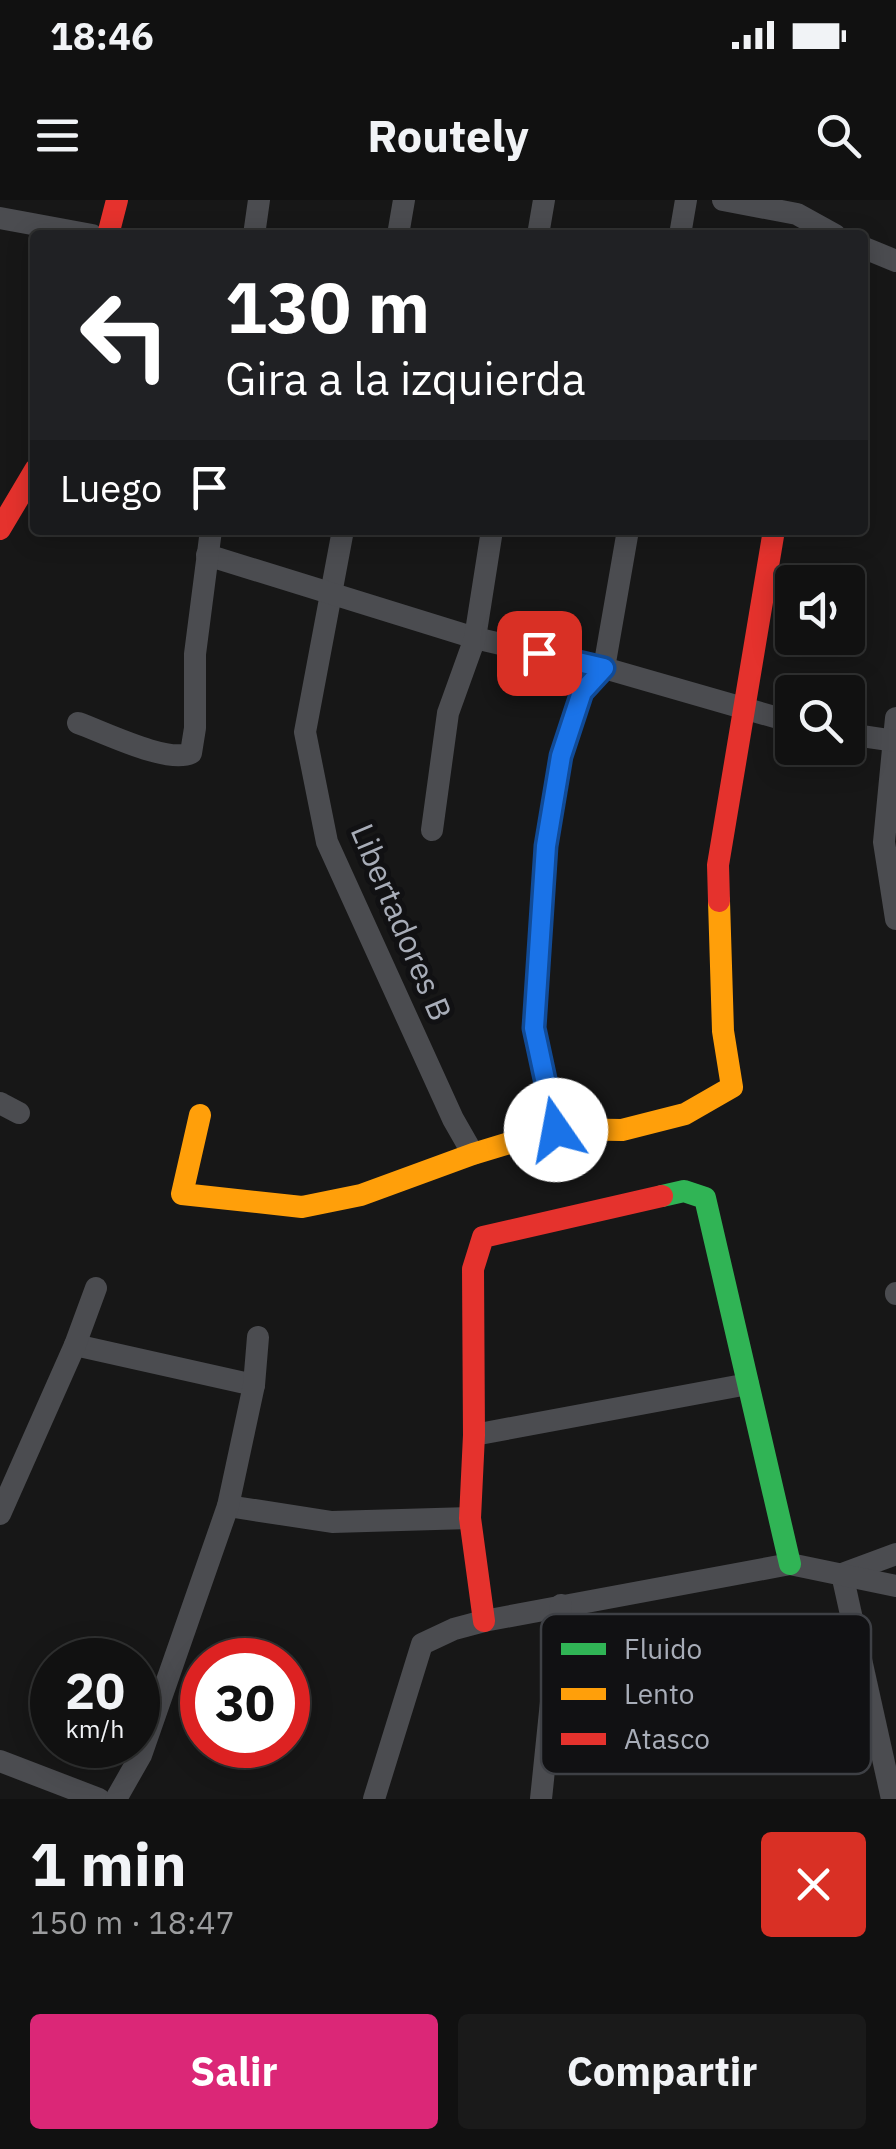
<!DOCTYPE html>
<html lang="es">
<head>
<meta charset="utf-8">
<style>
	body { margin:0; font-family:"IBM Plex Sans",sans-serif; background:#1a1a1a; color:#f1f3f6; height:100vh; display:flex; flex-direction:column; font-size:38px; white-space:nowrap }
	* { box-sizing:border-box; margin:0 }
	p { font-size:32px; color:#9c9d9f }
	.icon { flex:none; width:55px; height:55px; fill:none; stroke:currentColor; stroke-width:2; stroke-linecap:round; stroke-linejoin:round }
	.map { position:relative; height:1599px; overflow:hidden }
	.sheet { display:flex; flex-direction:column; background:#111; flex:1 }
	.sheet>* { flex:none }
	.top-card { position:absolute; left:30px; top:30px; width:838px; height:305px; border-radius:10px; box-shadow:0 5px 25px #0003,0 0 0 2px #303131; background:#202124; color:#fff; overflow:hidden }
	.tools { position:absolute; left:775px; top:365px; display:grid; gap:20px }
	.tools a { display:grid; place-items:center; width:90px; height:90px; border-radius:10px; background:#111; box-shadow:0 5px 25px #0003,0 0 0 2px #303131; font-size:50px }
	.speed { position:absolute; left:30px; top:1438px; display:flex; gap:20px; font-size:50px; font-weight:700; text-align:center }
	.speed>* { display:grid; place-content:center; width:130px; height:130px; border-radius:50%; background:#111; box-shadow:0 5px 25px #0003,0 0 0 2px #303131; line-height:1 }
	.speed small { font-size:25px; font-weight:400 }
	.speed .limit { border:15px solid #d22; background:#fff; color:#111 }
	.pin { position:absolute; display:grid; place-items:center; width:85px; height:85px; color:#fff; margin:-42px; border-radius:20px; box-shadow:0 5px 15px #0006 }
	.me { position:absolute; width:110px; margin:-55px; rotate:348deg; stroke-linejoin:round; filter:drop-shadow(0 0 8px #0008) }
	.turn { display:flex; align-items:center; gap:35px; height:210px; padding:0 30px; font-size:45px }
	.turn .icon { width:130px; height:130px; stroke-width:2.5 }
	.turn b { display:block; font-size:70px; line-height:85px }
	.then { display:flex; align-items:center; height:95px; padding:0 30px; background:#0003; gap:20px; font-size:38px }
	.round { display:grid; place-items:center; flex:none; width:105px; height:105px; border-radius:10px; background:#1a1a1a }
	.summary { display:flex; align-items:center; justify-content:space-between; height:170px; padding:0 30px }
	h1 { font-size:60px; font-weight:700; line-height:75px }
	.action { display:flex; gap:20px; margin-top:auto; padding:20px 30px }
	.action a { flex:1; height:115px; border-radius:10px; background:#db2777; color:#fff; font-size:40px; font-weight:700; line-height:115px; text-align:center }
	.action a+a { background:#1a1a1a; color:#f1f3f6 }
	.status { display:flex; justify-content:space-between; align-items:center; height:70px; padding:0 50px; background:#111; direction:ltr }
	.status svg { height:28px; fill:currentColor }
	header { display:flex; justify-content:space-between; align-items:center; height:130px; padding:0 30px; background:#111; font-size:45px; font-weight:700 }
	.map>svg:first-child { display:block }
	.lines { fill:none; stroke-linecap:round; stroke-linejoin:round }
	.street { stroke:#4b4c50; stroke-width:22 }
	.fast { stroke:#30b455; stroke-width:22 }
	.slow { stroke:#ff9f0a; stroke-width:22 }
	.jam { stroke:#e5322d; stroke-width:22 }
	.route-casing { stroke:#114b97; stroke-width:25 }
	.route { stroke:#1a73e8; stroke-width:18 }
	.labels { text-anchor:middle; dominant-baseline:central; stroke-width:10; stroke-linejoin:round; paint-order:stroke }
	.street-label { font-size:32px; fill:#a8adb8; stroke:#111113 }
	.key { fill:#111113; stroke:#3e4045; stroke-width:2.5 }
	.key-label { font-size:28px; fill:#a8adb8 }
</style>
</head>
<body>
<div class="status"><b>18:46</b><svg viewBox="0 0 49 12"><path d="M0 12V9h3v3zM5 12V6h3v6zM10 12V3h3v9zM15 12V0h3v12zM26 1h20v11H26zM47 4h2v5h-2z"/></svg></div>
<header><svg class="icon" aria-label="menu" viewBox="0 0 24 24"><path d="M4 6h16M4 12h16M4 18h16"/></svg>Routely<svg class="icon" aria-label="search" viewBox="0 0 24 24"><circle cx="10" cy="10" r="6"/><path d="M15 15l6 6"/></svg></header>
<div class="map">
<svg width="896" height="1599" viewBox="0 0 896 1599">
	<rect width="100%" height="100%" fill="#171717"/>
	<g class="lines">
		<g class="street">
			<path d="M723,0l74,14 38,21"/>
			<path d="M0,18l92,17"/>
			<path d="M254,35l5,-35"/>
			<path d="M398,35l6,-35"/>
			<path d="M538,35l6,-35"/>
			<path d="M680,35l6,-35"/>
			<path d="M862,47l34,14"/>
			<path d="M343,330l-38,202 22,110 126,277 20,35"/>
			<path d="M207,355l268,83 129,30 188,54"/>
			<path d="M896,518l-12,124 12,77"/>
			<path d="M78,523c26,9 89,41 113,30l4,-25v-74l16,-124"/>
			<path d="M848,534l48,7"/>
			<path d="M432,630l16,-117 27,-75 17,-108"/>
			<path d="M0,903l19,10"/>
			<path d="M556,929l-22,-100 12,-183 15,-90 21,-63 22,-25 24,-138"/>
			<path d="M896,1093v1"/>
			<path d="M75,1145l179,40"/>
			<path d="M474,1235l274,-51"/>
			<path d="M228,1306l104,16 138,-4"/>
			<path d="M0,1314l75,-169 21,-57"/>
			<path d="M842,1374l50,225"/>
			<path d="M842,1374l54,-20"/>
			<path d="M0,1561l99,38"/>
			<path d="M116,1599l25,-44 87,-249 26,-121 4,-48"/>
			<path d="M374,1599l48,-155 32,-15 30,-8 306,-57 106,22"/>
			<path d="M541,1599l20,-194"/>
		</g>
		<path class="fast" d="M662,996l22,-5 21,7 85,366"/>
		<path class="slow" d="M200,915l-18,79 120,13 59,-12 112,-41 83,-25 66,1 63,-16 47,-27 -9,-56 -4,-130"/>
		<g class="jam">
			<path d="M108,35l9,-35"/>
			<path d="M0,329l35,-59"/>
			<path d="M719,701l-1,-36 56,-335"/>
			<path d="M484,1421l-14,-103 4,-83 -1,-166 10,-32 179,-41"/>
		</g>
	</g>
	<g class="lines">
		<g class="route-casing">
			<path id="route" d="M539,453l65,15 -22,24 -21,64 -15,90 -12,182 22,102"/>
		</g>
		<use href="#route" class="route"/>
	</g>
	<g class="labels">
		<g class="street-label">
			<text transform="translate(402 722) rotate(67)">Libertadores B</text>
		</g>
	</g>
	<rect x="541" y="1414" width="330" height="160" rx="15" class="key"/>
	<rect x="561" y="1443" width="45" height="12" fill="#30b455"/>
	<rect x="561" y="1488" width="45" height="12" fill="#ff9f0a"/>
	<rect x="561" y="1533" width="45" height="12" fill="#e5322d"/>
	<g class="key-label">
		<text x="624" y="1459">Fluido</text>
		<text x="624" y="1504">Lento</text>
		<text x="624" y="1549">Atasco</text>
	</g>
</svg>
<div class="tools">
<a><svg class="icon" aria-label="sound" viewBox="0 0 24 24"><path d="M4 9h4l5-4v14l-5-4H4zM17 9q2 3 0 6"/></svg></a>
<a><svg class="icon" aria-label="search" viewBox="0 0 24 24"><circle cx="10" cy="10" r="6"/><path d="M15 15l6 6"/></svg></a>
</div>
<div class="speed"><div>20<small>km/h</small></div><div class="limit">30</div></div>
<div class="pin" style="left:539px;top:453px;background:#d93025"><svg class="icon" aria-label="arrive" viewBox="0 0 24 24"><path d="M6 21V4h12l-3 4 3 4H6"/></svg></div>
<svg class="me" style="left:556px;top:930px" viewBox="-20 -20 40 40"><circle r="19" fill="#fff"/><path d="M0-13L10 11 0 6-10 11z" fill="#1a73e8"/></svg>
<div class="top-card">
<div class="turn"><svg class="icon" aria-label="left" viewBox="0 0 24 24"><path d="M17 20v-9H6M10 6l-5 5 5 5"/></svg><div><b>130 m</b>Gira a la izquierda</div></div>
<div class="then">Luego<svg class="icon" aria-label="arrive" viewBox="0 0 24 24"><path d="M6 21V4h12l-3 4 3 4H6"/></svg></div>
</div>
</div>
<section class="sheet">
<div class="summary"><div><h1>1 min</h1><p>150 m · 18:47</p></div><a class="round" style="background:#d93025;color:#fff"><svg class="icon" aria-label="close" viewBox="0 0 24 24"><path d="M6 6l12 12M18 6L6 18"/></svg></a></div>
<div class="action"><a>Salir</a><a>Compartir</a></div>
</section>
</body>
</html>
